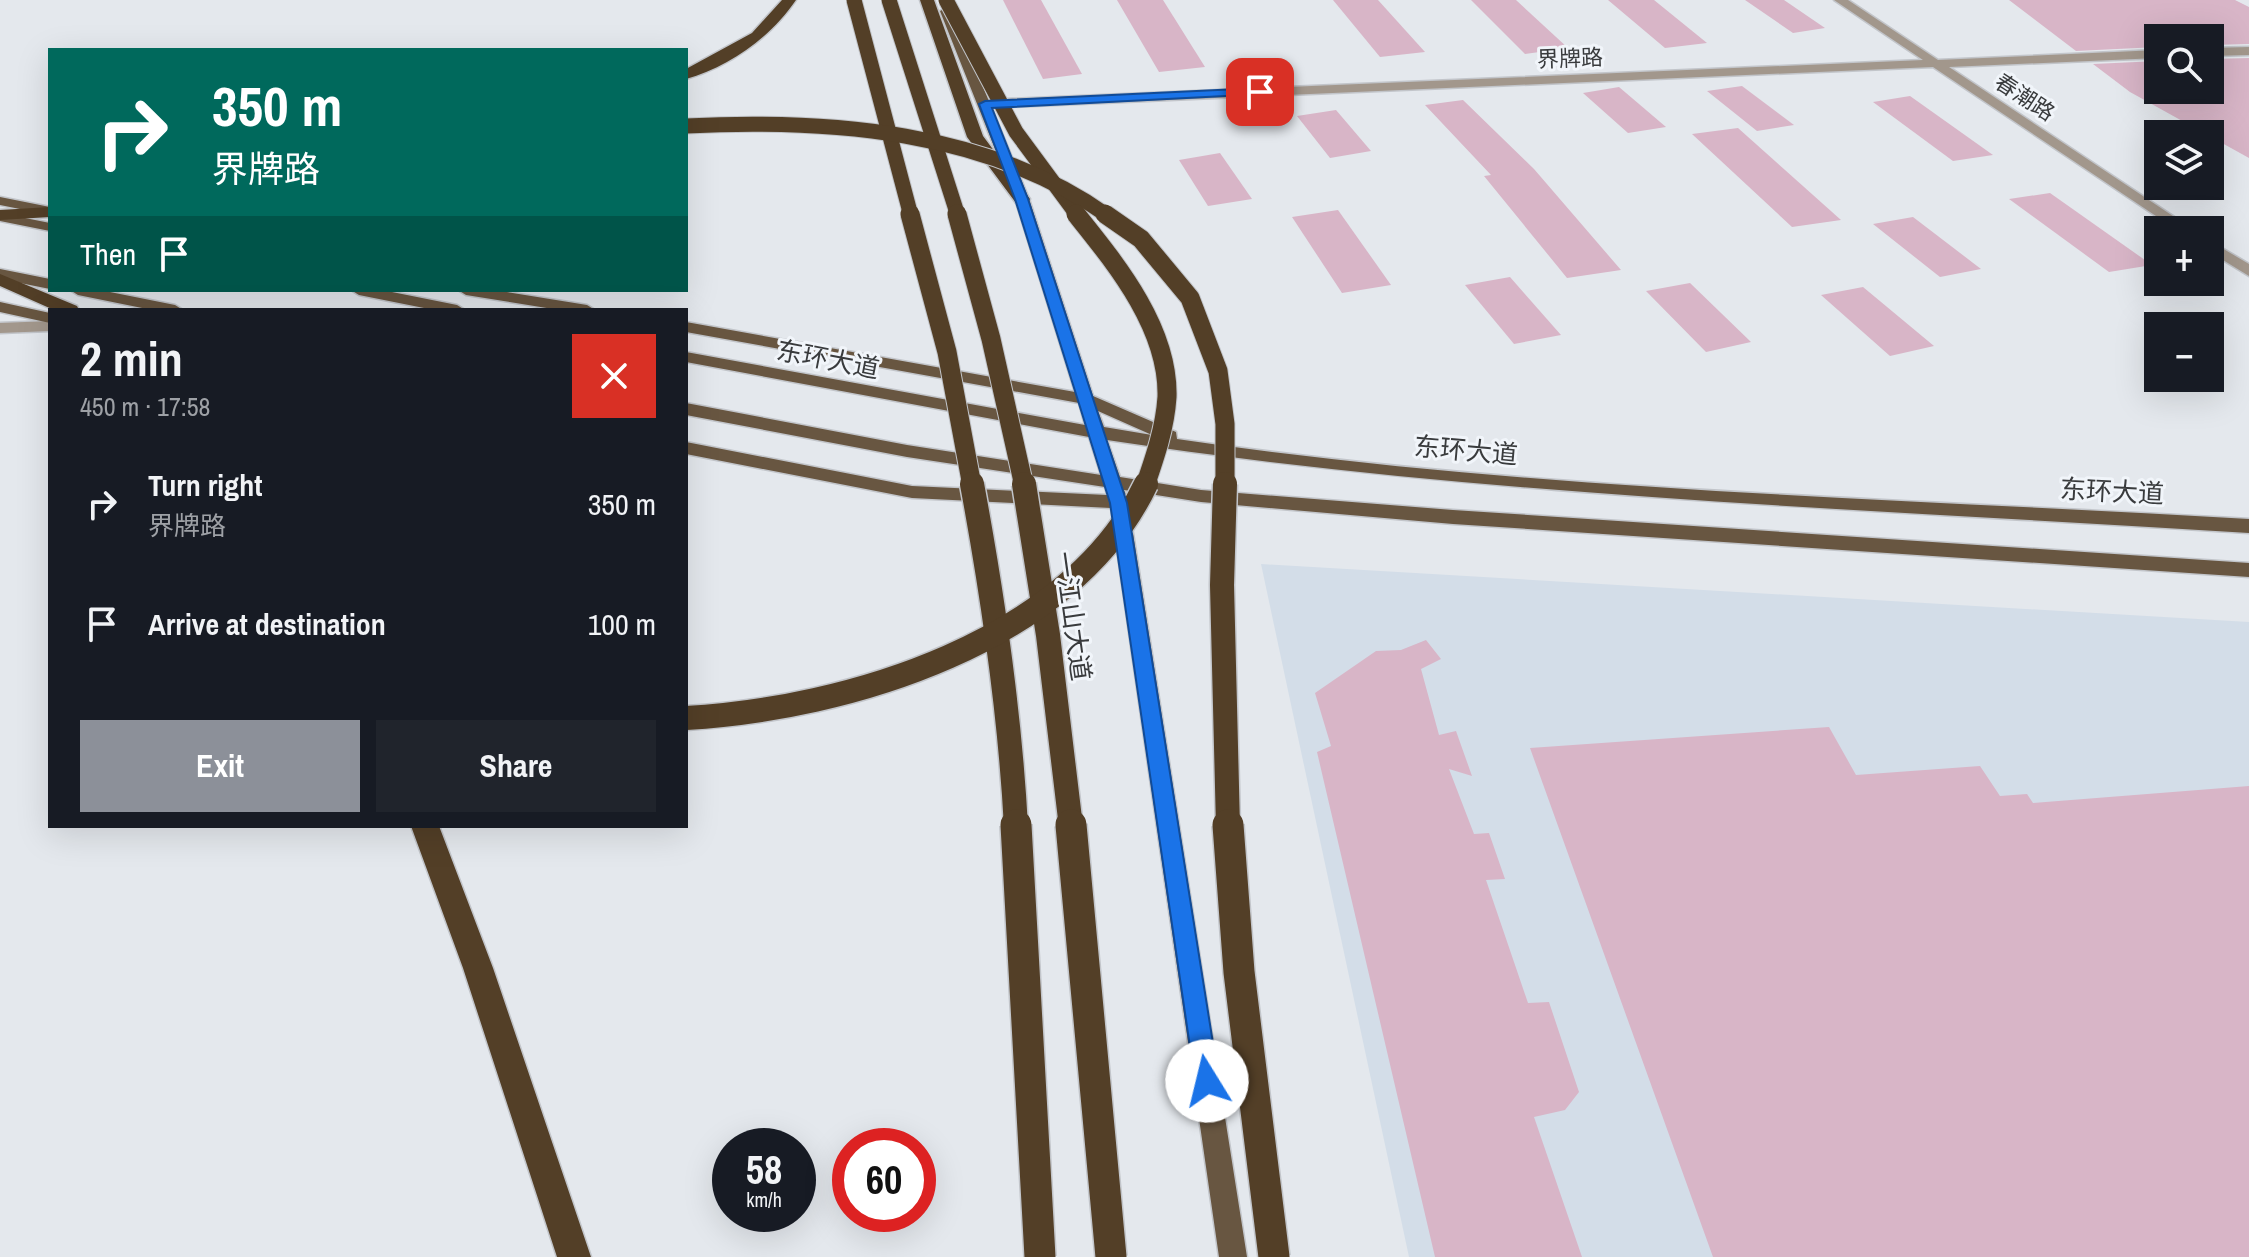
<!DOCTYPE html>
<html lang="en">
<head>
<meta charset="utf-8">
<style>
	body { margin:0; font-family:"Archivo Narrow","Noto Sans SC",sans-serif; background:#20242c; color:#f1f3f6; height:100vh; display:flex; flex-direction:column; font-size:30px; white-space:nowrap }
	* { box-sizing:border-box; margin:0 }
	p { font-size:26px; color:#9ea1a6 }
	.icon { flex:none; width:44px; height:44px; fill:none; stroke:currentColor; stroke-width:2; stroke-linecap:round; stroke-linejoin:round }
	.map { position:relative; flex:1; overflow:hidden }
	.sheet { position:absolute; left:48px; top:308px; width:640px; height:520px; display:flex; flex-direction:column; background:#171b24; border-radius:0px; box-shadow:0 8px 32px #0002 }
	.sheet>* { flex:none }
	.guide { position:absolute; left:48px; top:48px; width:640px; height:244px; border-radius:0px; box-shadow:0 8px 32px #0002; background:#00695c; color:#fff; overflow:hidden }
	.fabs { position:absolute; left:2144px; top:24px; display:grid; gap:16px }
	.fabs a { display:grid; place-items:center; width:80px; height:80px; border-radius:0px; background:#171b24; box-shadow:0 8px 32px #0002; font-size:40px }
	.speed { position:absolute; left:712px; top:1128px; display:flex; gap:16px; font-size:40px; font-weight:700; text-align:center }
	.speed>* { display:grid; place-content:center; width:104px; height:104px; border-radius:50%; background:#171b24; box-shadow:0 8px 32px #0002; line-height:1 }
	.speed small { font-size:20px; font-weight:400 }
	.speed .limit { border:12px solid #d22; background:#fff; color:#111 }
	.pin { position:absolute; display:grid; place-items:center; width:68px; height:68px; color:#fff; margin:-34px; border-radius:16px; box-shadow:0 4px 12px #0006 }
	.me { position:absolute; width:88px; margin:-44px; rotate:351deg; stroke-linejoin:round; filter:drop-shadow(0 0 6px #0008) }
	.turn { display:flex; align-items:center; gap:28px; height:168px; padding:0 32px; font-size:36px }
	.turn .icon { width:104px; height:104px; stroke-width:2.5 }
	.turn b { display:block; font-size:56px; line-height:68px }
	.then { display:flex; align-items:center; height:76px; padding:0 32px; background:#0003; gap:16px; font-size:30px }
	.round { display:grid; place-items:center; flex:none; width:84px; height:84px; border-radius:0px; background:#20242c }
	.head { display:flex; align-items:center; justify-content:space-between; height:136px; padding:0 32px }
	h1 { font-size:48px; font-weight:700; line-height:60px }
	.button { display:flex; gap:16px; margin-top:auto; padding:16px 32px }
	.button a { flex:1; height:92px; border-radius:0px; background:#8c9099; color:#fff; font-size:32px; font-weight:700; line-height:92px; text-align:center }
	.button a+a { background:#20242c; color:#f1f3f6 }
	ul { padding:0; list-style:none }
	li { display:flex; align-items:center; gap:24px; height:120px; padding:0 32px }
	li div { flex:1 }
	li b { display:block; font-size:30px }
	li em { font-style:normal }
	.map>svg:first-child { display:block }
	.built { fill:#d3dde8 }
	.building { fill:#d8b5c7 }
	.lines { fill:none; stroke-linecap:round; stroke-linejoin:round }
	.minor-casing { stroke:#c2c5ca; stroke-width:3 }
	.major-casing { stroke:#c2c5ca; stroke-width:3 }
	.highway-casing { stroke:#c2c5ca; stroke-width:3 }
	.minor { fill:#a2978c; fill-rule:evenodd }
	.major { fill:#685641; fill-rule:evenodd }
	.highway { fill:#533f27; fill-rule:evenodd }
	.highway-bridge-far3-casing { stroke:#c2c5ca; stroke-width:17; stroke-linecap:butt }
	.highway-bridge-far2-casing { stroke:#c2c5ca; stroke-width:21; stroke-linecap:butt }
	.highway-bridge-far1-casing { stroke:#c2c5ca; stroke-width:27; stroke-linecap:butt }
	.highway-bridge-casing { stroke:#c2c5ca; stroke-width:34; stroke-linecap:butt }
	.highway-bridge-far3 { stroke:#533f27; stroke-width:15 }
	.highway-bridge-far2 { stroke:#533f27; stroke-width:19 }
	.highway-bridge-far1 { stroke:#533f27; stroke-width:24 }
	.highway-bridge { stroke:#533f27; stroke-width:31 }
	.route { fill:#1a73e8; stroke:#114b97; stroke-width:2 }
	.labels { text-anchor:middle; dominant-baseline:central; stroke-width:6; stroke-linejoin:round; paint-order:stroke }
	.far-street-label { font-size:22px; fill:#393b3d; stroke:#f1f5fa }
	.street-label { font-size:26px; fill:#393b3d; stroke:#f1f5fa }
</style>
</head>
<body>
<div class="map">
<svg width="2249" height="1257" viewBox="0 0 2249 1257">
	<rect width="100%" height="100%" fill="#e4e8ed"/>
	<path class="built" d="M1261,564l988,58v635h-840z"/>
	<g class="building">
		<path d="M1003,0h38l41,74 -39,5z"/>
		<path d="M1117,0h46l42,67 -46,5z"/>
		<path d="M1333,0h45l47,52 -45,5z"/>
		<path d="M1471,0h45l52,48 -43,6z"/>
		<path d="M1608,0h46l53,43 -42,5z"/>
		<path d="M1745,0h39l41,28 -32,5z"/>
		<path d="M2009,0h226l14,7v37l-39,1v-7h-52v9l-82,4z"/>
		<path d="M2249,58v100l-119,-66 -37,-28 65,-3v29h52v-31z"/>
		<path d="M1742,86l52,39 -37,6 -50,-40z"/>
		<path d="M1619,87l47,40 -38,6 -45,-40z"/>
		<path d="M1910,96l83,59 -40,6 -80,-59z"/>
		<path d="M1463,100l71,69 87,101 -54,8 -83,-102 7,-1 -66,-70z"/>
		<path d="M1336,110l35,41 -41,7 -33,-42z"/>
		<path d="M1738,128l103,92 -49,7 -100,-93z"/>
		<path d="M1220,153l32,46 -44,7 -29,-46z"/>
		<path d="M2050,193l102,72 -43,7 -100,-73z"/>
		<path d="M1338,210l53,75 -49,8 -50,-76z"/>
		<path d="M1913,217l68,52 -41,8 -67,-53z"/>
		<path d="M1510,277l51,58 -47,9 -49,-59z"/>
		<path d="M1690,283l61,59 -45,10 -60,-61z"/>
		<path d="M1863,287l71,59 -44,10 -69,-61z"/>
		<path d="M1426,640l15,19 -20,10 18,66 17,-4 16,45 -23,-7 25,65 15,-1 16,46 -19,1 42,123 21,-1 30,90 -14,18 -31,7 48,140h-147l-118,-505 14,-6 -16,-53 61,-42 25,-1z"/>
		<path d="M1829,727l27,48 124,-9 20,30 27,-2 6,9 216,-17v471h-536l-183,-509z"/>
	</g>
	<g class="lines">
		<g class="minor-casing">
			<g id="minor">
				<path d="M1834,0h14l90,60 220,-10v8l-209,9 245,163h-17l-244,-163 -948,41 -6,-4 6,-4 938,-40z"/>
				<path d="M2249,47v8l-39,1v-8z"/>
				<path d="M2210,241l39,23v12l-39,-24z"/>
				<path d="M50,321v10l-50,2v-10z"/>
			</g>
		</g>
		<g class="major-casing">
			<g id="major">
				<path d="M946,8l6,3 77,188 64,197 83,36 1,7c354,52 715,59 1072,80v14c-381,-24 -763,-36 -1142,-93l13,37 81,13 252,20 796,53v14l-796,-53 -252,-22 -77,-12 2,5 9,2 3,5 -9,6 118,749h-28l-108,-749 -199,-10 -226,-44v-12l226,44 195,9 -2,-8 -198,-30 -221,-42v-12l221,42 194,30 -12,-38 -403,-75v-10l399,73 -6,-22 -393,-71v-10l389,70 -60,-193 -75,-188zM1098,411l54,24 -48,-8z"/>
				<path d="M0,197l50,10v8l-50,-10z"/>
				<path d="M0,213l50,10v8l-50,-10z"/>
				<path d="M0,269l50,10v10l-50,-10z"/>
				<path d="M70,290h30l75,15 8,5h-31l-74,-15z"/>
				<path d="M351,290h31l75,15 8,5h-31l-75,-15z"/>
				<path d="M458,290h36l93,15 8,5h-36l-93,-15z"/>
				<path d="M0,302l50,11v10l-50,-11z"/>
			</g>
		</g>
		<g class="highway-casing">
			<g id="highway">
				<path d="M782,0h14c-25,37 -67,67 -110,79v-10l66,-36z"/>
				<path d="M920,0h14l49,136 47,63 -2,4h-12l-49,-66z"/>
				<path d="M50,207v10l-50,3v-10z"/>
				<path d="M0,274l77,32 2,4h-25l-54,-24z"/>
				<path d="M411,826h28l54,142 98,289h-34l-94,-289z"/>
			</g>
		</g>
		<use href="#minor" class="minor"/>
		<use href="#major" class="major"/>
		<use href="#highway" class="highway"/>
		<g class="highway-bridge-far3-casing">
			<g id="highway-bridge-far3">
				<path d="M854,0l57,216"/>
				<path d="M889,0l69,216"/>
				<path d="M946,0l70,132 62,84"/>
				<path d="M686,126c143,-7 301,4 422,90"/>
			</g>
		</g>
		<g class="highway-bridge-far2-casing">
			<g id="highway-bridge-far2">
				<path d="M910,214l37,138 25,134"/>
				<path d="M957,214l34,125 33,147"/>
				<path d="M1076,214c40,50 93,114 91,183 -2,31 -12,60 -22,89"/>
				<path d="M1105,214l36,25 49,59 28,73 7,53v62"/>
			</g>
		</g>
		<g class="highway-bridge-far1-casing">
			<g id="highway-bridge-far1">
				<path d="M972,484c21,113 38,229 44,343"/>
				<path d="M1024,484l24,151 23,192"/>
				<path d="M1225,484l-3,101 6,242"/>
				<path d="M686,718c161,-9 385,-76 460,-234"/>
			</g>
		</g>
		<g class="highway-bridge-casing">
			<g id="highway-bridge">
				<path d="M1016,825l24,432"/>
				<path d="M1071,825l40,432"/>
				<path d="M1228,825l11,147 35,285"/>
			</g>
		</g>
		<use href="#highway-bridge-far3" class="highway-bridge-far3"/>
		<use href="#highway-bridge-far2" class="highway-bridge-far2"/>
		<use href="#highway-bridge-far1" class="highway-bridge-far1"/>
		<use href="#highway-bridge" class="highway-bridge"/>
	</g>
	<path class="route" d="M1260,88l6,4 -2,2 -272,14 36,91 99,304 92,578 -4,8 -8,4 -9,-4 -3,-8 -85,-578 -95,-304 -36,-95 6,-3z"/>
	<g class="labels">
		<g class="far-street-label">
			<text transform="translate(1570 58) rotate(-2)">界牌路</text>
			<text transform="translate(2025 97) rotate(33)">春潮路</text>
		</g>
		<g class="street-label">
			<text transform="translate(828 359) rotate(11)">东环大道</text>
			<text transform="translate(1466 450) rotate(5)">东环大道</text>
			<text transform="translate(2112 491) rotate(3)">东环大道</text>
			<text transform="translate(1073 616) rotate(82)">一江山大道</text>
		</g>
	</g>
</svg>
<div class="fabs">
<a><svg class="icon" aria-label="search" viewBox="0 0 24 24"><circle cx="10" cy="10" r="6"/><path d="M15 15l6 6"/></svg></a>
<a><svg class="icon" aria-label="layers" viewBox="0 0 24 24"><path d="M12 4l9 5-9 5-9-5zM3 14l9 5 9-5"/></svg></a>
<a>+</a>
<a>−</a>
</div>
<div class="speed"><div>58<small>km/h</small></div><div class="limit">60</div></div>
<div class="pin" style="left:1260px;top:92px;background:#d93025"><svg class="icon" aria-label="arrive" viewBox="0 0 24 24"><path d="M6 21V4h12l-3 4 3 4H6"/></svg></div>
<svg class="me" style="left:1207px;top:1081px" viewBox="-20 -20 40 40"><circle r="19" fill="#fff"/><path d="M0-13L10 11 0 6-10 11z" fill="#1a73e8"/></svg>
<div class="guide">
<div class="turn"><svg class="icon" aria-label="right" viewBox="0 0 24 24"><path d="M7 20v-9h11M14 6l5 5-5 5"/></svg><div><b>350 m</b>界牌路</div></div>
<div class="then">Then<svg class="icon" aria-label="arrive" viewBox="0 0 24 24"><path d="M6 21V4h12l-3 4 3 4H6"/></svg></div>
</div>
<section class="sheet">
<div class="head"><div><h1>2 min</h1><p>450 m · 17:58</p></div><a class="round" style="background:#d93025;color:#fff"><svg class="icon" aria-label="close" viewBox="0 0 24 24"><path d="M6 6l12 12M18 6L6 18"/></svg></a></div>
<ul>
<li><svg class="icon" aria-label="right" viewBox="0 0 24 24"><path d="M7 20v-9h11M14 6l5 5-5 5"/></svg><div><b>Turn right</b><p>界牌路</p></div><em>350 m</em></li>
<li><svg class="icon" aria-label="arrive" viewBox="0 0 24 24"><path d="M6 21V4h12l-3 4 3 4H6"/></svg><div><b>Arrive at destination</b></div><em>100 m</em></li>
</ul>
<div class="button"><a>Exit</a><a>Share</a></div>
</section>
</div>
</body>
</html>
